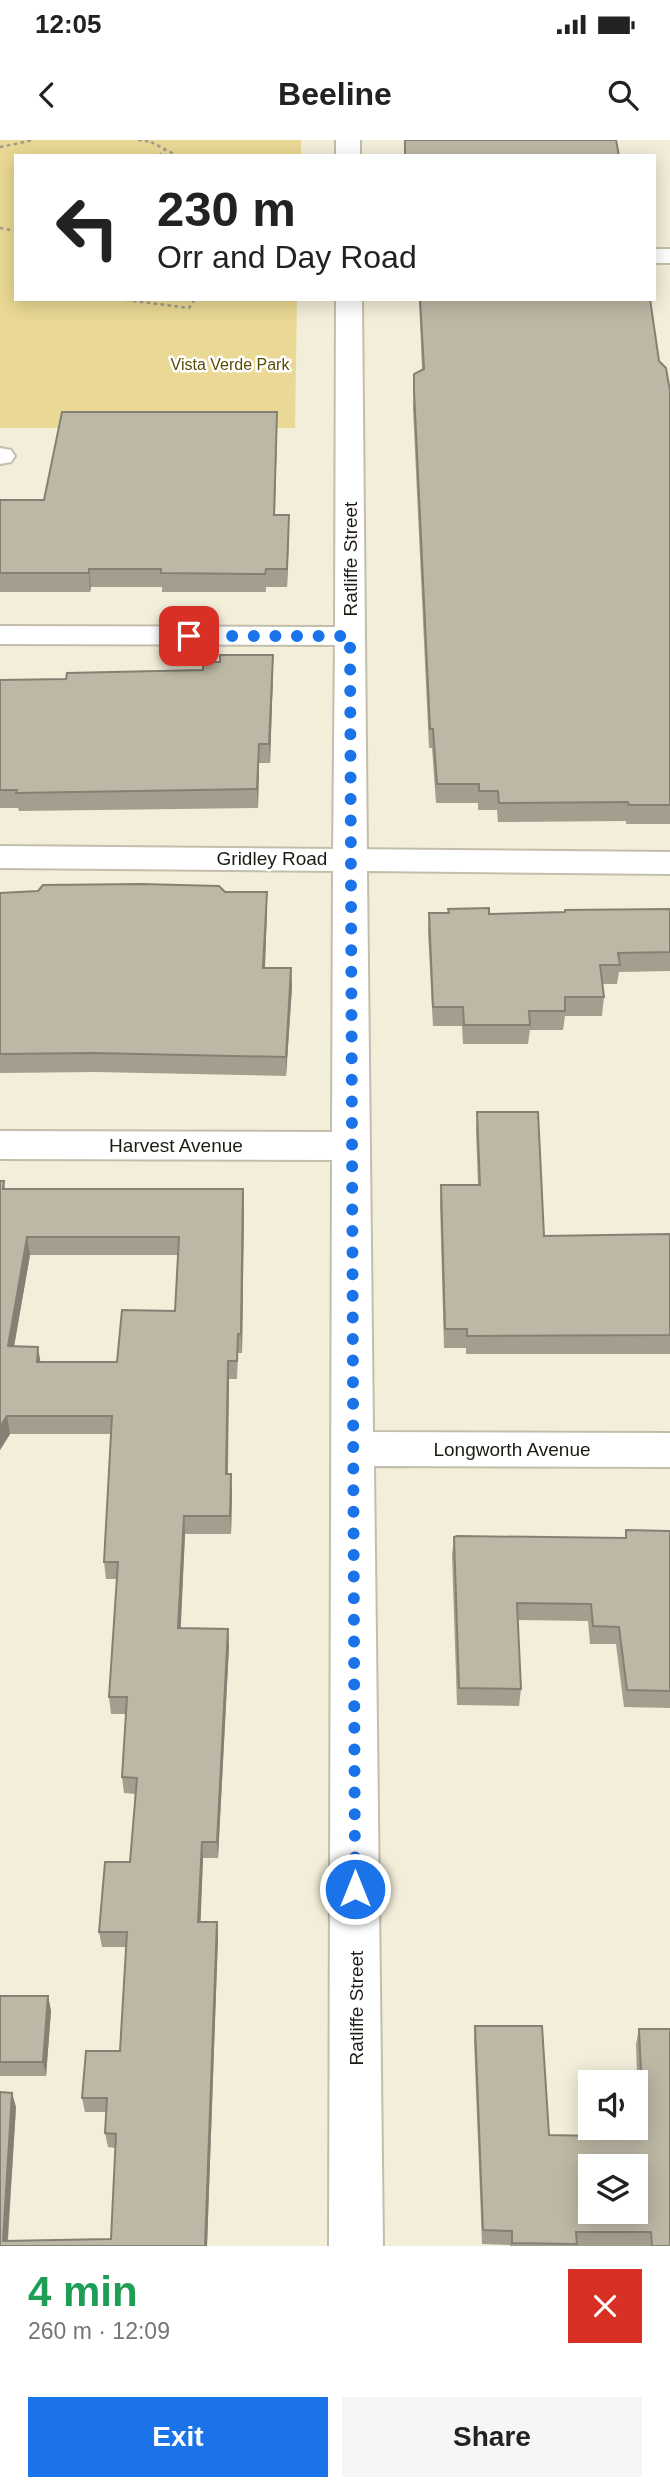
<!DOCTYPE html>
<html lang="en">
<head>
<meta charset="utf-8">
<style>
	body { margin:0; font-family:Arial,sans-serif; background:#f6f6f6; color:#222; height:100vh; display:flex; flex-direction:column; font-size:26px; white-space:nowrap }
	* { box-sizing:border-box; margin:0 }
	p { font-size:23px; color:#767676 }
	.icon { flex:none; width:38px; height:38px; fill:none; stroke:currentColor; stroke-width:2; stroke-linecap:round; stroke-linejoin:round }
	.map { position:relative; height:2106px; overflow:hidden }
	.sheet { display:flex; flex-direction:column; background:#fff; flex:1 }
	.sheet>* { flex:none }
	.hud { position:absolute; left:14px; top:14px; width:642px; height:147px; border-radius:0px; box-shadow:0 4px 18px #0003; background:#fff; color:#222; overflow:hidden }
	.controls { position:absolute; left:578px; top:1930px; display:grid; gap:14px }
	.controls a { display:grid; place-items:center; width:70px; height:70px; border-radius:0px; background:#fff; box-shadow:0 4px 18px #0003; font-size:35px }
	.pin { position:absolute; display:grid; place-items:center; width:60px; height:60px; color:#fff; margin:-30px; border-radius:14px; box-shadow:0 4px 10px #0006 }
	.me { position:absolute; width:77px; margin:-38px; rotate:0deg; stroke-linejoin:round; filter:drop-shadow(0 0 5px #0008) }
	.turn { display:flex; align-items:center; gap:24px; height:147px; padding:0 28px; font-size:32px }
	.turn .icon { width:91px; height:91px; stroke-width:2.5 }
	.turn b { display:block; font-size:49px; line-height:60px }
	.round { display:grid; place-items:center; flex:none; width:74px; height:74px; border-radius:0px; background:#f6f6f6 }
	.overview { display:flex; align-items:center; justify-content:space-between; height:119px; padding:0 28px }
	h1 { font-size:42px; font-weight:600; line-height:52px; color:#1e9e55 }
	.button { display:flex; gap:14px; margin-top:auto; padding:14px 28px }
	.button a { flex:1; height:80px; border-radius:0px; background:#1a73e8; color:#fff; font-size:28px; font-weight:600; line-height:80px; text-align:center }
	.button a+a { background:#f6f6f6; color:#222 }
	.status { display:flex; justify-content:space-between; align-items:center; height:49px; padding:0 35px; background:#fff; direction:ltr }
	.status svg { height:19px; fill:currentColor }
	header { display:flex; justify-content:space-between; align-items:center; height:91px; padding:0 28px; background:#fff; font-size:32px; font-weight:600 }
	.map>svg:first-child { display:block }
	.green { fill:#ead994 }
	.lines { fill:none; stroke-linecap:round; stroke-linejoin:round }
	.street-casing { stroke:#c3beab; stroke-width:4 }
	.secondary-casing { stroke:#c3beab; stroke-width:4 }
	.path { stroke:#a19d8e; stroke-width:2.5; stroke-dasharray:3.5 3.5; stroke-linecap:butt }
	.street { fill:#fff; fill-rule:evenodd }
	.secondary { fill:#fff; fill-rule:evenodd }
	.wall { fill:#a39e8e; fill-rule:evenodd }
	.shaded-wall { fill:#848174 }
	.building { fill:#bdb8a5; stroke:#848174; stroke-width:2; fill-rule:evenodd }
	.route { stroke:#1a73e8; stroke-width:12; stroke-dasharray:0 21.6 }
	.labels { text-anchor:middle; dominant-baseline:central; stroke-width:5; stroke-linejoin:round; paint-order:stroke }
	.far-park-label { font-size:16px; fill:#5b4d05; stroke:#fff }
	.street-label { font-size:19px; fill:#1d1b14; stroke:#fff }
</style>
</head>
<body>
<div class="status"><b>12:05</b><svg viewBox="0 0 49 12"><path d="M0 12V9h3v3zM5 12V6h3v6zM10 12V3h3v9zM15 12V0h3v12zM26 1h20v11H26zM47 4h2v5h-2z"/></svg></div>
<header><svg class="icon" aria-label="back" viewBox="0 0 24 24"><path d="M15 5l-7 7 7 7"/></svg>Beeline<svg class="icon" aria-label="search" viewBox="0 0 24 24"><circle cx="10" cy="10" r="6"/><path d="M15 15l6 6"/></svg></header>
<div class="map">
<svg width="670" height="2106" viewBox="0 0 670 2106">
	<rect width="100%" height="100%" fill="#f3eeda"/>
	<path class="green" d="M0,0h301v16h-285v143h281l-2,129h-295z"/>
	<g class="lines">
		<g class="street-casing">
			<g id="street">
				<rect x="336" y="0" width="24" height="16"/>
				<rect x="654" y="109" width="16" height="14"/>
				<path d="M336,159h26l3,337 -4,6 -11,3 -350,-1v-18l335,1z"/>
				<path d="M0,308l11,2 4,6 -4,6 -11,2z"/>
				<path d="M0,706l670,6v22l-303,-3 6,561 297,1v34l-296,-1 9,780h-54l3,-1086 -332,-1v-28l332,1 1,-261 -333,-3z"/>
			</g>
		</g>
		<g class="secondary-casing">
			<path id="secondary" d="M350,487l11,3 4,6 2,222 -5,8 -12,3 -12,-3 -5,-8 2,-222 4,-6z"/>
		</g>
		<g class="path">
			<path d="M138,0l13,2"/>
			<path d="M151,2l27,14"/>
			<path d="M0,7l34,-7"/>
			<path d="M159,16l6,-7"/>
			<path d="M0,88l16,3"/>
			<path d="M119,159l70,9 6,-9"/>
		</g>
		<use href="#street" class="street"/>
		<use href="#secondary" class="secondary"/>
	</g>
	<g class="wall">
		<path d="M419,159h231l9,62 11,30v433h-44v-3l-128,1 -1,-12h-19v-7h-42l-4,-55h-3l-16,-340 1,-34 8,-5z"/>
		<path d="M277,290l-2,85 14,18 -2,54h-21v5h-104v-5h-71l-1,5h-90v-92h44z"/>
		<path d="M273,515v19l-3,89h-11l-1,45 -239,3 -1,-3h-18v-128l66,-1 137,-9 17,-8z"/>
		<path d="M225,752h42v19l-2,57h26l1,19 -6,89 -191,-4 -95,1v-180z"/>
		<path d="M670,769v62l-51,1 -2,12h-15l2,13 -2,19h-37l-2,14h-33l-2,14h-65l-1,-18h-29l-5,-94 1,-19 60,1z"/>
		<path d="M477,972l67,124 126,-2v120h-204v-6h-22l-4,-144 1,-19h37l-2,-54z"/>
		<path d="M0,1041h4l1,8 239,18 -2,146h-4l-1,26h-8l-1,95 4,18 -1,42h-46l-5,94 48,1 1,17 -11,212h-15l-3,64h17l1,15 -11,309h-207l16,-139 -8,134 103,-2 4,-91 -7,-1 -3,-14 1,-21h-21l-3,-14 38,-47 6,-104h-24l-3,-15 31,-70 5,-68 -11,-1 -2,-16 4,-63h-15l-2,-17 8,-118h-11l-2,-17 7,-128h-101l-10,16zM30,1115h148l-3,56 -58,51h-77l-26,-16z"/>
		<path d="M626,1390l44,1v177l-46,-1 -8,-63h-26l-2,-23 -70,-1 3,69 -2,17 -62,-1 -5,-150 2,-18 171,1z"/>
		<path d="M0,1856h48l3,15 -5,65h-46z"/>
		<path d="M475,1886l74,109 90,2 -3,-93 3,-15 31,217h-160v-1l-28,-1 -8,-203z"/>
	</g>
	<g class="shaded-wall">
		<path d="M277,272v18l-3,103v-18z"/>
		<path d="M289,375v18l-2,54v-18z"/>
		<path d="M89,429l2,18 -1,5 -1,-19z"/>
		<path d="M273,515v19l-3,89 -1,-19z"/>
		<path d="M259,604v19l-1,45 -1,-19z"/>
		<path d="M267,752v19l-3,76 -1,-19z"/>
		<path d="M291,828l1,19 -6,89v-19z"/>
		<path d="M243,1049l1,18 -2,146 -1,-19z"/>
		<path d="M27,1097l3,18 -19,109 -3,-18z"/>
		<path d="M38,1207l3,18 -4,-3z"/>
		<path d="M228,1221l1,18 -2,113 -1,-18z"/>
		<path d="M7,1276l3,18 -10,16v-23z"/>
		<path d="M231,1334l1,18 -1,42 -1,-18z"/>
		<path d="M184,1376l1,18 -5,111 -2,-17z"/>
		<path d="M228,1489l1,17 -11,212 -1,-16z"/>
		<path d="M202,1702l1,16 -3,79 -2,-15z"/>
		<path d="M217,1782l1,15 -11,309h-2z"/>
		<path d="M48,1856l3,15 -5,65 -3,-14z"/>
		<path d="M12,1953l4,14 -9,139 -4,-5z"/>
	</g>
	<g class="building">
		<path d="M405,0h211l3,16h-214z"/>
		<path d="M420,159h230l9,62 7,7 4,23v414h-41l-1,-3 -129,1 -1,-12h-19v-7h-42l-4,-55h-3l-16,-339v-16l10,-5z"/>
		<path d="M62,272h215l-3,103h15l-2,54h-21l-1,5 -104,-1v-4h-72v4h-89v-73h44z"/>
		<path d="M220,515h53l-4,89h-10l-2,45 -241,4 1,-3h-17v-110l66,-1 1,-6 136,-3v-8h17z"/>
		<path d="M141,744l78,2 6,6h42l-4,76h28l-5,89 -193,-4 -93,1v-161l38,-2 5,-6z"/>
		<path d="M489,768v6l76,-2v-2l105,-1v43l-52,1 2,12h-20l4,32h-39v14h-36l1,14h-66l-1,-18h-30l-4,-94h20l-1,-4z"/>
		<path d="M477,972h61l6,124 126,-2v101l-203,1v-7h-22l-4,-144h39z"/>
		<path d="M0,1041h4l-1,8h240l-2,145h-3l-1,27h-9l-2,113h5l-1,42h-46l-6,112 50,1 -11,213h-15l-4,80h19l-12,324h-205v-154l12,1 -9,148 108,-2 5,-105 -11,-1 2,-35h-25l4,-47h34l7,-119h-28l6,-70h25l7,-84 -15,-1 5,-80h-18l9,-135h-14l8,-146h-105l-7,11zM27,1097h152l-4,74 -53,-1 -5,52h-80l1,-15 -30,-1z"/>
		<path d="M626,1390l44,1v160l-43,-1 -8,-63 -26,-1 -2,-22 -74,-1 4,86 -62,-1 -5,-151 3,-1 169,2z"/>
		<path d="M0,1856h48l-5,66h-43z"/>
		<path d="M475,1886h67l7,109 95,2 -5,-108h31v217h-18l-1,-14h-75l1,12 -65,-1v-12l-29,-1zM590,2026h45v46h-45z"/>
	</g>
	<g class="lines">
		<path class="route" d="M189,496h161l5,1253"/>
	</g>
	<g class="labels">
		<g class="far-park-label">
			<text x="230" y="224">Vista Verde Park</text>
		</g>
		<g class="street-label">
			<text transform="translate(350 419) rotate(-90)">Ratliffe Street</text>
			<text x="272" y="718">Gridley Road</text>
			<text x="176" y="1005">Harvest Avenue</text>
			<text x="512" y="1309">Longworth Avenue</text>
			<text transform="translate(356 1868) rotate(-90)">Ratliffe Street</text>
		</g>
	</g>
</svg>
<div class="controls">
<a><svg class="icon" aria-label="sound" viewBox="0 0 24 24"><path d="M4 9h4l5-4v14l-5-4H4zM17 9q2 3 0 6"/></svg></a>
<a><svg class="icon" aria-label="layers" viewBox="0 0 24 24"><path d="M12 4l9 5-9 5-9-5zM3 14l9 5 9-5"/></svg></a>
</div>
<div class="pin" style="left:189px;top:496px;background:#d93025"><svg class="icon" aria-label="arrive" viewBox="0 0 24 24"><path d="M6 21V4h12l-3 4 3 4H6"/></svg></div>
<svg class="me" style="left:355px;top:1749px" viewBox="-20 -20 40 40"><circle r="17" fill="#1a73e8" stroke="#fff" stroke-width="3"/><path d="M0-11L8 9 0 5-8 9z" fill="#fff"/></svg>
<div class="hud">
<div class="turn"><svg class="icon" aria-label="left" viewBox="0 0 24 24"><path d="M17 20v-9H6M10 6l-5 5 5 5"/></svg><div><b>230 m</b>Orr and Day Road</div></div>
</div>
</div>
<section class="sheet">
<div class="overview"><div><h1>4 min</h1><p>260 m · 12:09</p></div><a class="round" style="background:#d93025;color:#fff"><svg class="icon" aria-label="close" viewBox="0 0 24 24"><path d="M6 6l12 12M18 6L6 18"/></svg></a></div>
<div class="button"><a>Exit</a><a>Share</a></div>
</section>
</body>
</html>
